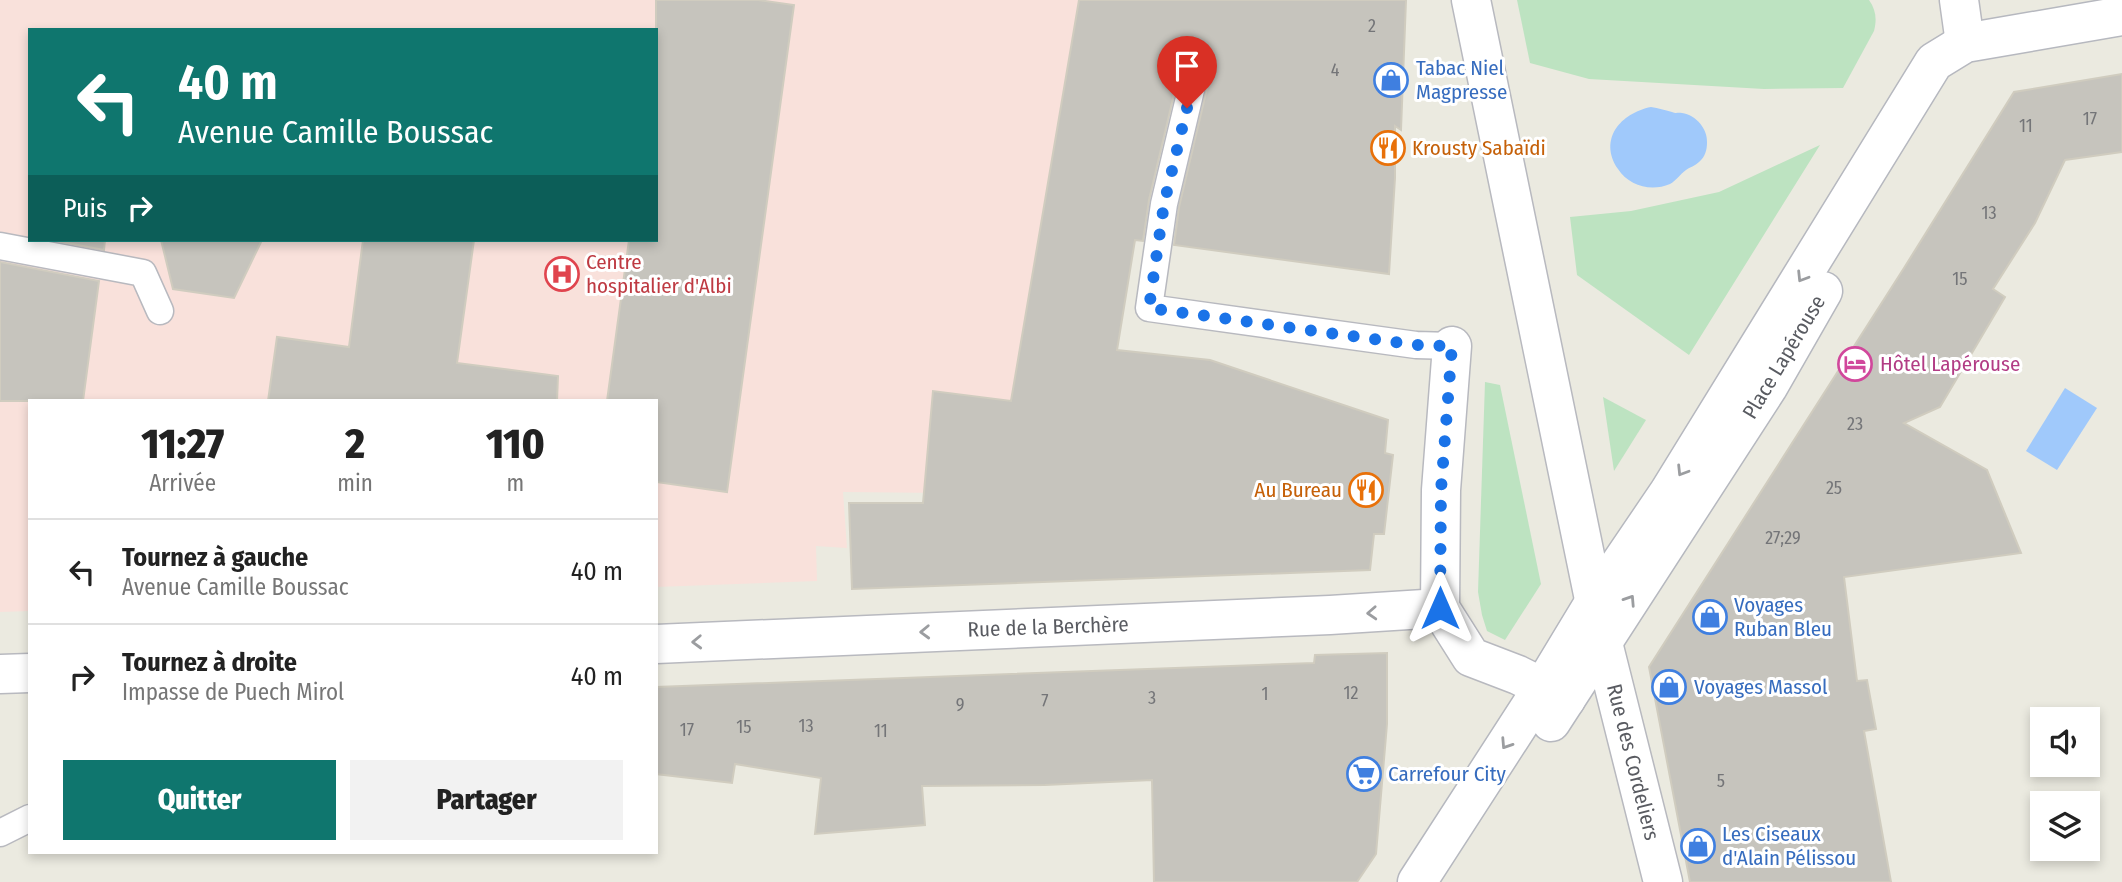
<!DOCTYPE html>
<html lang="fr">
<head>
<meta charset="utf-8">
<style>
	body { margin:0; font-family:"Fira Sans Condensed",sans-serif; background:#f2f2f2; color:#222; height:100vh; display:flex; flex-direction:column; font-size:26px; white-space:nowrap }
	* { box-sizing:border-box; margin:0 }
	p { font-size:23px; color:#767676 }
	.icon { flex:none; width:38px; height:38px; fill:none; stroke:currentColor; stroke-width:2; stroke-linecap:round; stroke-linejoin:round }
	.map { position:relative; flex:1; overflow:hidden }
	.panel { position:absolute; left:28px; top:399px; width:630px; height:455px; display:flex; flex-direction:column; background:#fff; border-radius:0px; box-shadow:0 4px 10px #0003 }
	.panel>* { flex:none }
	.guide { position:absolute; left:28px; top:28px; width:630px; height:214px; border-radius:0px; box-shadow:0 4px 10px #0003; background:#0f766e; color:#fff; overflow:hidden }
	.fabs { position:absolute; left:2030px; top:707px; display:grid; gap:14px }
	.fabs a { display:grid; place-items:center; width:70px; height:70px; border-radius:0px; background:#fff; box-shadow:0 4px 10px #0003; font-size:35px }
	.pin { position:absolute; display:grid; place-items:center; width:60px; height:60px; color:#fff; margin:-72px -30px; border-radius:50% 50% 50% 0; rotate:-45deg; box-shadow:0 0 7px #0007 }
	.pin .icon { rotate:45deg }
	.me { position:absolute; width:77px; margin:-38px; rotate:0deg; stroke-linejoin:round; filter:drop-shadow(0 0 5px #0008) }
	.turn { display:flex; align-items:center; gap:24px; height:147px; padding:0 35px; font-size:32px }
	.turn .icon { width:91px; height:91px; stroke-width:2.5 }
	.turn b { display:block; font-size:49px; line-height:60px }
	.then { display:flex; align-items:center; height:66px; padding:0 35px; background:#0003; gap:14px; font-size:26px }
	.eta { display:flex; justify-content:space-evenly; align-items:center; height:119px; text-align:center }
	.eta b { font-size:42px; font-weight:800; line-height:49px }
	.action { display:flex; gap:14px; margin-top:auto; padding:14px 35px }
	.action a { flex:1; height:80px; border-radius:0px; background:#0f766e; color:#fff; font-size:28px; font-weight:800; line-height:80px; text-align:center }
	.action a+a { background:#f2f2f2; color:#222 }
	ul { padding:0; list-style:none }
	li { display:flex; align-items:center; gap:21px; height:105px; padding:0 35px; border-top:2px solid #e0e0e0 }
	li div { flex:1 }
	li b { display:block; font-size:26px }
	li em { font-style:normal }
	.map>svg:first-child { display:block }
	.medical { fill:#f9e1db; fill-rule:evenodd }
	.green { fill:#bde3c1 }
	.water { fill:#a0c9fb }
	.building { fill:#c6c4bd; stroke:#d0ccbf; stroke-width:2 }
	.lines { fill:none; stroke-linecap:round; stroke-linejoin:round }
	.service-casing { stroke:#b8b9bf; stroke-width:29 }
	.pedestrian-casing { stroke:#b8b9bf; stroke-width:41 }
	.minor-casing { stroke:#b8b9bf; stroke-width:41 }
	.secondary-casing { stroke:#b6b8bf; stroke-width:41 }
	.service { stroke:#fff; stroke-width:26 }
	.pedestrian { stroke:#fff; stroke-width:38 }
	.minor { stroke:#fff; stroke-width:38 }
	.secondary { stroke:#fff; stroke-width:38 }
	.oneway { stroke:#9b9da0 }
	.route { stroke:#1a73e8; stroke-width:12; stroke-dasharray:0 21.6 }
	.labels { text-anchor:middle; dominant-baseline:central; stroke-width:6; stroke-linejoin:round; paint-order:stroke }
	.number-label { font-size:18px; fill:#747578 }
	.shop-label { font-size:21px; fill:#366cbe; stroke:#fff; text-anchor:start }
	.food-label { font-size:21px; fill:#c56008; stroke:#fff; text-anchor:start }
	.health-label { font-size:21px; fill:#be3a42; stroke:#fff; text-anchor:start }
	.street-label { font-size:21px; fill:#595b61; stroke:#fff }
	.hotel-label { font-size:21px; fill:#b23c85; stroke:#fff; text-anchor:start }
</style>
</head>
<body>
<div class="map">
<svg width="2122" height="882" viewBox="0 0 2122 882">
	<rect width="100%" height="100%" fill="#ebeae0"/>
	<path class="medical" d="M0,0h1091l71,51 -70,415 -145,27 -104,-1 4,56 -31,-2 1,35 -161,6v-186h-626v210l-30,1zM30,30h626v210h-626z"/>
	<g class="green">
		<path d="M1517,0h352c7,10 8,19 5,31l-31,57 -79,1 -175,-10 -59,-16z"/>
		<path d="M1820,145l-131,210 -112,-80 -7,-58 61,-6 88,-19z"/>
		<path d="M1485,382l15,3 41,199 -36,56 -18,-9 -5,-16 -4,-23z"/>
		<path d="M1603,397l43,23 -32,51z"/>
	</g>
	<g class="water">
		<path d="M1651,107c8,1 13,3 21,5 5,2 5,0 10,1 14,2 26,16 25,30 0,7 -2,14 -8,19 -4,4 -9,5 -13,8 -6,4 -10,11 -16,14 -19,8 -41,2 -52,-15 -20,-30 3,-56 33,-62z"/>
		<path d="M2065,388l32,20 -40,62 -31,-19z"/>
	</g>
	<g class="building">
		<path d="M656,0h102l36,5 -67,487 -71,-10v-81h-49l22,-161h27z"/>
		<path d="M1079,0h327l-5,130 -6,-4v52l-6,96 -215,-29 5,-38 34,-144v-8l-4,-6 -7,-4h-8l-7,4 -4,7 -34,144 -6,41 -8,-1 -18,110 93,10 178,60 -3,33 8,2 -9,79h-10l-4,36 -518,19 -3,-86h74l10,-112 78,10z"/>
		<path d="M2122,74v78l-57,8 -30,63 -42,66 12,8 -65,110 -36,16 83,47 34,83 -177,24 13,104 10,-1 9,49 -12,2 27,151h-201l-41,-215 255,-399 110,-176z"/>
		<path d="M52,240h53l-1,10z"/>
		<path d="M161,240h101l-28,58 -61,-9z"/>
		<path d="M363,240h111l-17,123 101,13 -1,25h-289l9,-64 72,10z"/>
		<path d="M0,262l99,19 -16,120h-83z"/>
		<path d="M1387,653v71l-11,130 -19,28h-203l-2,-102 -107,5 -123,1 3,39 -110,9 6,-56 -86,-14 -3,19 -76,-9v-87l658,-24 1,-8z"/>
	</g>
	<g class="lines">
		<g class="service-casing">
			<g id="service">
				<path d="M1198,60l-34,144 -15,104 267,37 36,1"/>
				<path d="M0,246l143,27 17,38"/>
				<path d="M0,833l30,-15"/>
			</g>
		</g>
		<g class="pedestrian-casing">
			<path id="pedestrian" d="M1471,0l132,643 60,239"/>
		</g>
		<g class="minor-casing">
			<g id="minor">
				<path d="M1959,0l6,43"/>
				<path d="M1452,346l-11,144 -1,118 31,49 47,18 48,24"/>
				<path d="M656,644l674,-29 110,-7"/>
				<path d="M0,674l30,-1"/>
			</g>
		</g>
		<g class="secondary-casing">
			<g id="secondary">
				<path d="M1551,722l217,-335 55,-96"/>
				<path d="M1417,882l126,-195 52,-86 74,-109 265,-430 31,-19 157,-27"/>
			</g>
		</g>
		<use href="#service" class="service"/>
		<use href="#pedestrian" class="pedestrian"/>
		<use href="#minor" class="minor"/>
		<use href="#secondary" class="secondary"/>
	</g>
	<defs><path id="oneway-chevron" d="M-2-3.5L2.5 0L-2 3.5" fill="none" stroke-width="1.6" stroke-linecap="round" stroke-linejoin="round" transform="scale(1.75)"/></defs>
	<g class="oneway">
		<use href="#oneway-chevron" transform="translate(1802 277) rotate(122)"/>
		<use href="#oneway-chevron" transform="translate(1682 471) rotate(122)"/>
		<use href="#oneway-chevron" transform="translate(1630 600) rotate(-57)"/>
		<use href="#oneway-chevron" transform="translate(1372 613) rotate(177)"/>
		<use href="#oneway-chevron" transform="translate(925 632) rotate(178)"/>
		<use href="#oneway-chevron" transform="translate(697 642) rotate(178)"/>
		<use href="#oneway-chevron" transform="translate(1506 744) rotate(123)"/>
	</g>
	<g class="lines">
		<path class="route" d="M1187,108l-23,96 -15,104 267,37 36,1 -11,144 -1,118"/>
	</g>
	<defs>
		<g id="shop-ring" transform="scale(1.75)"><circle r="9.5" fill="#fff" stroke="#3f7fe0" stroke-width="1.5"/><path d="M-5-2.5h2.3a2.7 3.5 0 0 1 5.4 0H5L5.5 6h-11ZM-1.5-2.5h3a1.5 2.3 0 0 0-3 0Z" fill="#3f7fe0"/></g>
		<g id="restaurant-ring" transform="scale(1.75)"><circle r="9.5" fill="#fff" stroke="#e8710a" stroke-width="1.5"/><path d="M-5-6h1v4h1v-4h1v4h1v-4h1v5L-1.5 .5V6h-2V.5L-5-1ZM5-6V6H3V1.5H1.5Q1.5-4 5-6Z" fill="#e8710a"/></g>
		<g id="hospital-ring" transform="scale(1.75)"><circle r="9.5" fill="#fff" stroke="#e0444e" stroke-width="1.5"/><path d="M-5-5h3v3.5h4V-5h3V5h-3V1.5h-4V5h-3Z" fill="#e0444e"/></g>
		<g id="hotel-ring" transform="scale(1.75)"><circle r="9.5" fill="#fff" stroke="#d1479c" stroke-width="1.5"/><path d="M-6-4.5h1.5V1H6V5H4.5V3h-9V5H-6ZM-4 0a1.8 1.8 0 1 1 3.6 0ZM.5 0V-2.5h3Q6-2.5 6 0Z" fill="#d1479c"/></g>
		<g id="supermarket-ring" transform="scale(1.75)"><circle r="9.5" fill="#fff" stroke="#3f7fe0" stroke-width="1.5"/><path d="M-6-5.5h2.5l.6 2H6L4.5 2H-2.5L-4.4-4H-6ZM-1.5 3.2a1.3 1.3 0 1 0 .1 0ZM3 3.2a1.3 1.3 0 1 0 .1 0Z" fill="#3f7fe0"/></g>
	</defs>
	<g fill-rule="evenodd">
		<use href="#shop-ring" x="1391" y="80"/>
		<use href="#restaurant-ring" x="1388" y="148"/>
		<use href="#hospital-ring" x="562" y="274"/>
		<use href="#hotel-ring" x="1855" y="364"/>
		<use href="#restaurant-ring" x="1366" y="490"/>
		<use href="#shop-ring" x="1710" y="617"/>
		<use href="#shop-ring" x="1669" y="687"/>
		<use href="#supermarket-ring" x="1364" y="774"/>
		<use href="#shop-ring" x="1698" y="846"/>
	</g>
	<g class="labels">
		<g class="number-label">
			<text x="1372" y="26">2</text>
			<text x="1335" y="70">4</text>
			<text x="2090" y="119">17</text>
			<text x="2026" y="126">11</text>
			<text x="1989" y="213">13</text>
			<text x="1960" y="279">15</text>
			<text x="1855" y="424">23</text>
			<text x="1834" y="488">25</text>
			<text x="1783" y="538">27;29</text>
			<text x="1351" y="693">12</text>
			<text x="1265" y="694">1</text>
			<text x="1152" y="698">3</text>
			<text x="1045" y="701">7</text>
			<text x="960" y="705">9</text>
			<text x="806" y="726">13</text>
			<text x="744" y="727">15</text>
			<text x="687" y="730">17</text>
			<text x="881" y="731">11</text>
			<text x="1721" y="781">5</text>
		</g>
		<g class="shop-label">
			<text x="1416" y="68">Tabac Niel<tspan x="1416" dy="24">Magpresse</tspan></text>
			<text x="1734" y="605">Voyages<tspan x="1734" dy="24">Ruban Bleu</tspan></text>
			<text x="1694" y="687">Voyages Massol</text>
			<text x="1388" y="774">Carrefour City</text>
			<text x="1722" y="834">Les Ciseaux<tspan x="1722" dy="24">d'Alain Pélissou</tspan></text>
		</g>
		<g class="food-label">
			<text x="1412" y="148">Krousty Sabaïdi</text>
			<text x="1342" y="490" text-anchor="end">Au Bureau</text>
		</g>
		<g class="health-label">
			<text x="586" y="262">Centre<tspan x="586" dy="24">hospitalier d'Albi</tspan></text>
		</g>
		<g class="street-label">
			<text transform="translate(1784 357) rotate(-59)">Place Lapérouse</text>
			<text transform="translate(1048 627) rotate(-2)">Rue de la Berchère</text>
			<text transform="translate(1633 762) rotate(76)">Rue des Cordeliers</text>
		</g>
		<g class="hotel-label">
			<text x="1880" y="364">Hôtel Lapérouse</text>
		</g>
	</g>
</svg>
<div class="fabs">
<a><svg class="icon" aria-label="sound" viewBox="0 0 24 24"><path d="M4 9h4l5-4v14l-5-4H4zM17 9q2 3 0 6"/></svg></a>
<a><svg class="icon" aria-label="layers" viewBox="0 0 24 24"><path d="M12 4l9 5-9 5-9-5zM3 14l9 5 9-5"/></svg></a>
</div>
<div class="pin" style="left:1187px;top:108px;background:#d93025"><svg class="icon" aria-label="arrive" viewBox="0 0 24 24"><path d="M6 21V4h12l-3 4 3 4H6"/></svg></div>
<svg class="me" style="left:1440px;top:608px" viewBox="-20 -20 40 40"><path d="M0-17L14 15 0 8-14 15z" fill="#1a73e8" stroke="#fff" stroke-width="4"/></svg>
<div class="guide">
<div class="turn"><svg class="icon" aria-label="left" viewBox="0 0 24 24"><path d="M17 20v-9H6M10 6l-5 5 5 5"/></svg><div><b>40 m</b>Avenue Camille Boussac</div></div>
<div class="then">Puis<svg class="icon" aria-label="right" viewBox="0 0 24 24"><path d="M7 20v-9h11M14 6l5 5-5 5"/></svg></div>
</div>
<section class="panel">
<div class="eta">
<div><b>11:27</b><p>Arrivée</p></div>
<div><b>2</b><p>min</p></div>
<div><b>110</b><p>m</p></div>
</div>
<ul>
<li><svg class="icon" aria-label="left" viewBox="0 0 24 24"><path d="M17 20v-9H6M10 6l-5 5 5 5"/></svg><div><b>Tournez à gauche</b><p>Avenue Camille Boussac</p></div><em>40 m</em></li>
<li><svg class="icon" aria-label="right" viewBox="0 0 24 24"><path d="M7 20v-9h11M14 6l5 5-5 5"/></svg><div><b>Tournez à droite</b><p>Impasse de Puech Mirol</p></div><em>40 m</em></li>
</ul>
<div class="action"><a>Quitter</a><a>Partager</a></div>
</section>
</div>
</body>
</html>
